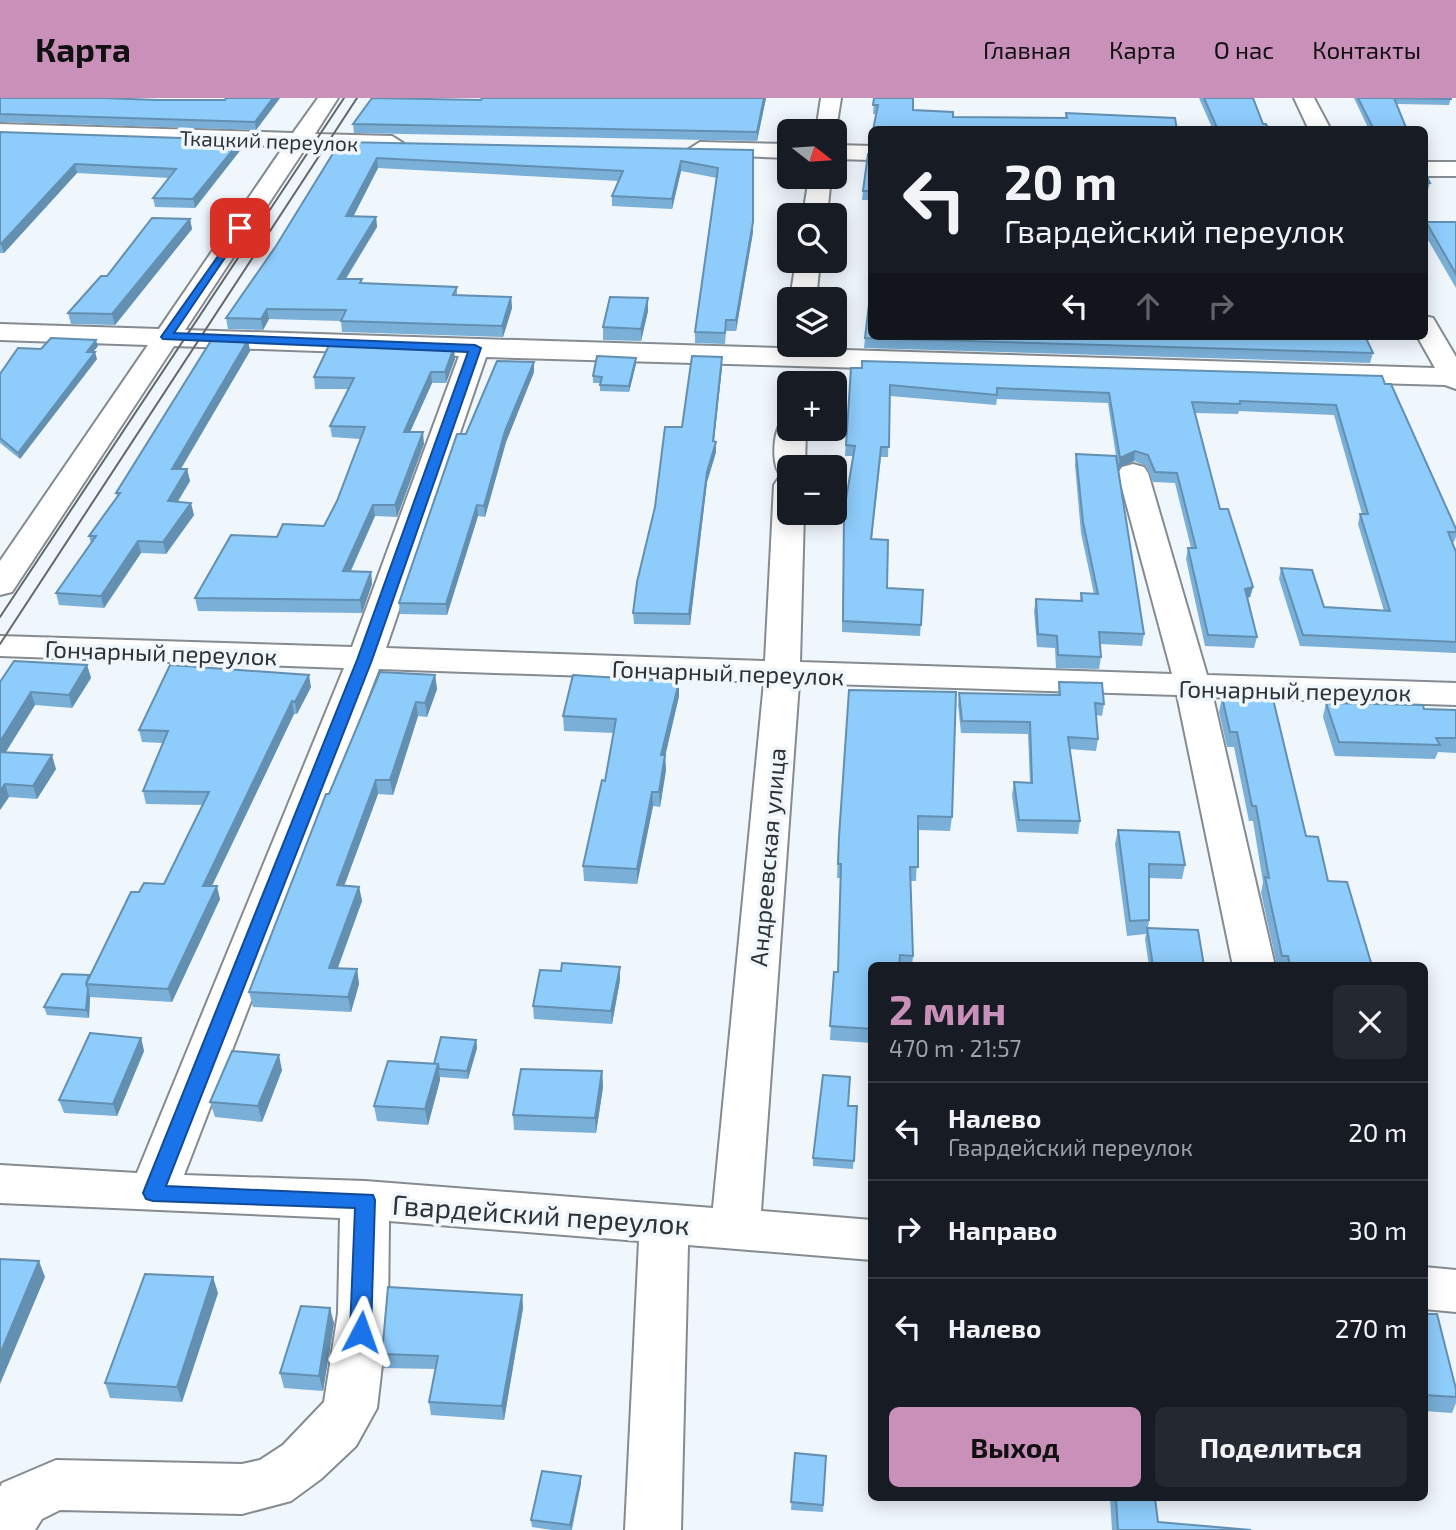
<!DOCTYPE html>
<html lang="ru">
<head>
<meta charset="utf-8">
<style>
	body { margin:0; font-family:"Exo 2",sans-serif; background:#242831; color:#f1f3f6; height:100vh; display:flex; flex-direction:column; font-size:26px; white-space:nowrap }
	* { box-sizing:border-box; margin:0 }
	p { font-size:23px; color:#9ea1a6 }
	.icon { flex:none; width:38px; height:38px; fill:none; stroke:currentColor; stroke-width:2; stroke-linecap:round; stroke-linejoin:round }
	.map { position:relative; flex:1; overflow:hidden }
	.sheet { position:absolute; left:868px; top:864px; width:560px; height:539px; display:flex; flex-direction:column; background:#171b24; border-radius:10px; box-shadow:0 4px 18px #0003 }
	.sheet>* { flex:none }
	.guide { position:absolute; left:868px; top:28px; width:560px; height:214px; border-radius:10px; box-shadow:0 4px 18px #0003; background:#171b24; color:#f1f3f6; overflow:hidden }
	.needle { width:46px; rotate:107deg }
	.controls { position:absolute; left:777px; top:21px; display:grid; gap:14px }
	.controls a { display:grid; place-items:center; width:70px; height:70px; border-radius:10px; background:#171b24; box-shadow:0 4px 18px #0003; font-size:35px }
	.pin { position:absolute; display:grid; place-items:center; width:60px; height:60px; color:#fff; margin:-30px; border-radius:14px; box-shadow:0 4px 10px #0006 }
	.me { position:absolute; width:77px; margin:-38px; rotate:4deg; stroke-linejoin:round; filter:drop-shadow(0 0 5px #0008) }
	.turn { display:flex; align-items:center; gap:24px; height:147px; padding:0 21px; font-size:32px }
	.turn .icon { width:91px; height:91px; stroke-width:2.5 }
	.turn b { display:block; font-size:49px; line-height:60px }
	.lanes { display:flex; align-items:center; height:66px; padding:0 21px; background:#0003; justify-content:center; gap:35px; direction:ltr }
	.lanes .off { opacity:.35 }
	.round { display:grid; place-items:center; flex:none; width:74px; height:74px; border-radius:10px; background:#242831 }
	.head { display:flex; align-items:center; justify-content:space-between; height:119px; padding:0 21px }
	h1 { font-size:42px; font-weight:700; line-height:52px; color:#c990b9 }
	.cta { display:flex; gap:14px; margin-top:auto; padding:14px 21px }
	.cta a { flex:1; height:80px; border-radius:10px; background:#c990b9; color:#111; font-size:28px; font-weight:700; line-height:80px; text-align:center }
	.cta a+a { background:#242831; color:#f1f3f6 }
	ul { padding:0; list-style:none }
	li { display:flex; align-items:center; gap:21px; height:98px; padding:0 21px; border-top:2px solid #363941 }
	li div { flex:1 }
	li b { display:block; font-size:26px }
	li em { font-style:normal }
	header { display:flex; align-items:center; gap:42px; box-sizing:border-box; height:98px; padding:0 35px; background:#c990b9; color:#111 }
	header strong { font-size:33px }
	nav { display:flex; gap:38px; margin-inline-start:auto; font-size:24px }
	.map>svg:first-child { display:block }
	.lines { fill:none; stroke-linecap:round; stroke-linejoin:round }
	.minor-casing { stroke:#858b90; stroke-width:4 }
	.minor { fill:#fff; fill-rule:evenodd }
	.tram { stroke:#63666a; stroke-width:2 }
	.wall { fill:#7aafd8 }
	.shaded-wall { fill:#638fb0 }
	.building { fill:#8eccfb; stroke:#638fb0; stroke-width:2 }
	.route { fill:#1a73e8; stroke:#114b97; stroke-width:2 }
	.labels { text-anchor:middle; dominant-baseline:central; stroke-width:7; stroke-linejoin:round; paint-order:stroke }
	.far-street-label { font-size:21px; fill:#303235; stroke:#eff6fc }
	.street-label { font-size:24px; fill:#303235; stroke:#eff6fc }
	.near-street-label { font-size:28px; fill:#303235; stroke:#eff6fc }
</style>
</head>
<body>
<header>
<strong>Карта</strong>
<nav><a>Главная</a><a>Карта</a><a>О нас</a><a>Контакты</a></nav>
</header>
<div class="map">
<svg width="1456" height="1432" viewBox="0 0 1456 1432">
	<rect width="100%" height="100%" fill="#eff6fc"/>
	<g class="lines">
		<g class="minor-casing">
			<g id="minor">
				<path d="M318,0h20l-23,36 77,2 11,7 -11,7 -86,-3 -121,183 1250,38 -18,-32h7v-20l9,2 23,39v32l-11,-4 -959,-28 -100,291 379,13 9,-176 4,-6 11,-3v37h15l-4,149 372,12 -54,-201 4,-6 11,-3 11,3 4,6 59,202 249,8v22l-243,-8 62,269h-42l-56,-271 -378,-12 -38,528 111,9v40l-184,-15 -7,285h-56l14,-289 -250,-20 -1,92 -11,95 -21,38 -35,33 -30,22 -49,13 -182,-4 -18,9 -7,11h-35v-43l2,-4 54,-23 186,4 18,-4 23,-15 41,-43 14,-89 2,-95 -340,-15v-38l137,8 207,-505 -344,-12v-20l352,11 107,-291 -285,-10 -162,246 -12,3v-34l148,-216 -148,-5v-16l159,5 125,-183 -284,-8v-14l293,9zM379,571l385,13 -51,526 -348,-27 -181,-6z"/>
				<path d="M821,0h20l-6,38v-5h-19z"/>
				<path d="M1294,0h20l17,32h-22z"/>
				<path d="M700,44l89,2v14l-97,-4 -3,-5z"/>
				<path d="M835,47l37,1v14l-37,-1z"/>
				<rect x="1424" y="64" width="32" height="14"/>
				<path d="M809,79h22l-4,38h-24z"/>
				<path d="M796,163h24l-4,38h-26z"/>
				<path d="M789,323v8h17l-1,38h-16v9l-10,-3c-7,-11 -6,-39 2,-50z"/>
				<path d="M1424,1169l32,3v42l-32,-3z"/>
			</g>
		</g>
		<use href="#minor" class="minor"/>
		<g class="tram">
			<path d="M0,519l344,-519"/>
			<path d="M0,546l357,-546"/>
		</g>
	</g>
	<g class="wall">
		<path d="M0,0l225,2 1,-2h54l-24,32 -256,-8z"/>
		<path d="M482,0h284l-9,43 -403,-8 -1,-9 128,-24z"/>
		<path d="M874,0l39,12 40,7 112,1 1,-5 111,17 -304,-16z"/>
		<path d="M1199,0h54l10,26 6,6h-56z"/>
		<path d="M1354,0h97l-2,7 -52,-1 10,26h-38z"/>
		<path d="M0,34l241,8 1,8 -47,60 -40,-1 -2,-9 16,-20 -92,-5 -73,80h-4z"/>
		<path d="M340,44l413,8v82l-17,99h-10l-1,13 -30,-1v-11l22,-154 -36,-7 -9,38 -60,-3v-10l7,-15 -241,-13 -25,48 23,1 1,10 -31,52h16v4l95,4v8l54,2 1,11 -9,29 -161,-5 -1,-11 -72,-2 -6,11 -35,-1 -2,-11 50,-72z"/>
		<path d="M872,54v71h-3l2,-23h-9l1,-9z"/>
		<path d="M1424,73l6,12 -2,7h-4z"/>
		<path d="M190,121l2,10 -77,96 -44,-1 -3,-11 39,-37z"/>
		<path d="M1426,124h30v66l-32,-55z"/>
		<path d="M648,213l-7,30 -38,-1v-13z"/>
		<path d="M865,240l508,15 -3,10 -506,-15z"/>
		<path d="M248,242l2,11 -69,118h6l3,12 -13,21 17,13 -28,39 -25,-1 -37,55 -45,-3 -3,-12 35,-50 -2,-7 28,-39 -1,-4z"/>
		<path d="M98,248l-5,6 4,7 -77,100 -20,-16v-69l41,-25z"/>
		<path d="M636,260v6l-7,28 -29,-1v-8h-7v-7z"/>
		<path d="M455,261l-9,24h-14l-22,49 14,12 -27,73 -22,-1 -24,55 20,1 1,12 -10,29 -164,-2 -3,-13 82,-61 47,-11 13,-25 23,-62 -28,-2 -2,-11 19,-37h-34l-1,-12z"/>
		<path d="M722,269l-8,74 2,11 -9,30 -17,143 -56,-1 -1,-11 49,-186z"/>
		<path d="M851,270l531,8 74,153v8l-2,5h-2l4,10v101l-156,-7 -21,-67 2,-11 43,39 60,4 -26,-87 2,-10h2l-28,-99 -95,-4 -1,3 -43,-1 25,96 33,78 -3,10 -2,1 9,39 -3,11 -49,-2 -19,-87 2,-11h3l-16,-65 -22,-1 -7,-16 -12,-5 -16,7 26,166 -2,12 -42,-2 1,13 -2,12 -43,-1 -1,-20 -18,-1 -3,-36 2,-12 44,2 1,-8 13,1 -13,-61 -6,-68 1,-11 40,2 -8,-53 -111,-4 -1,6 -106,-9 -2,61h-7l-9,82 15,49 36,2 -3,46 -78,-4 2,-121 10,-55h-9z"/>
		<path d="M534,274l-28,70 -21,75 -7,-1 -31,99 -47,-1 -1,-11 67,-169z"/>
		<path d="M87,567l4,13 -19,30 -37,-3 -29,47 50,17 -19,30 -28,-2 -9,13v-128z"/>
		<path d="M435,577l2,14 -10,28 -9,-1 -25,79 -15,-1 -34,92 15,1 3,14 -24,67 19,1 2,15 -8,28 -98,-5 -4,-15 80,-198z"/>
		<path d="M679,584v14l-14,59 1,15 -6,37 -7,-1 -16,78 -53,-3 -1,-15 22,-85 9,-48 -50,-2 -1,-15z"/>
		<path d="M1059,584l45,22 -2,12 -6,-1 2,24 -2,12 -27,-2 11,72 -2,13 -61,-2 -5,-37 2,-13 16,1 -2,-49 -67,-1 -3,-28 1,-12 99,2z"/>
		<path d="M311,589l-14,27h-3l-82,172 8,13 -48,103 -82,-5 -1,21 -42,-3 -3,-8 45,-32 1,2 49,-85 25,-8 39,-79 -57,-1 -3,-13 20,-48 -21,-1 -3,-12z"/>
		<path d="M849,592l103,127 -2,14 -32,-1 -2,51h-6l3,75 -1,10h-40v77l-42,-3 4,-68h4l3,-94h-4l1,-27z"/>
		<path d="M1222,599l84,139 22,45 44,85h-95l-16,-73 2,-11 -10,-61h-4l-15,-74h-7l-8,-35z"/>
		<path d="M1326,605l98,6 32,1v43l-18,-1 -3,7 -100,-3 -12,-39z"/>
		<path d="M1118,732l67,35 -3,14 -33,-1v42l-1,8 56,38h-55l-4,-27 1,-5 -19,2 -12,-92z"/>
		<path d="M620,869v13l-8,44 -78,-5 -1,-13 28,-35z"/>
		<path d="M141,940l3,13 -27,65 -53,-3 -5,-13z"/>
		<path d="M476,942l1,8 -9,31 -28,-2v3l-12,45 -51,-4 -3,-15 60,-42z"/>
		<path d="M282,972l-20,52 -47,-5 -5,-15z"/>
		<path d="M602,973l1,16 -7,46 -82,-3 -1,-15z"/>
		<path d="M848,1008h9l-4,63 -40,-3v-8z"/>
		<path d="M218,1195l-36,109 -72,-4 -5,-15z"/>
		<path d="M522,1197l1,13 -19,112 -73,-5 -2,-13 7,-33 -52,-1 -2,-14z"/>
		<path d="M1424,1216l32,75v14l-4,10 -28,-2z"/>
		<path d="M334,1225l-11,68 -39,-3 -4,-15z"/>
		<path d="M795,1355l31,3 -3,56 -32,-2z"/>
		<path d="M581,1385l-9,47h-20l-20,-3 -1,-7z"/>
		<path d="M1110,1400h45l3,24 93,8h-139z"/>
	</g>
	<g class="shaded-wall">
		<path d="M273,0h7l-24,32 -1,-8z"/>
		<path d="M764,0h2l-9,43v-9z"/>
		<path d="M241,42l1,8 -47,60 -2,-9z"/>
		<path d="M377,60l1,10 -30,59 -2,-11z"/>
		<path d="M681,63v10l-9,38v-10z"/>
		<path d="M75,66l2,9 -73,80 -3,-9z"/>
		<path d="M376,119l1,10 -38,62 -1,-10z"/>
		<path d="M190,121l2,10 -77,96 -3,-11z"/>
		<path d="M753,124v10l-17,99v-11z"/>
		<path d="M511,199l1,11 -9,29 -1,-11z"/>
		<path d="M648,200v13l-7,30v-12z"/>
		<path d="M267,211l2,10 -6,11 -2,-11z"/>
		<path d="M96,242l2,6 -10,12 -1,-6z"/>
		<path d="M248,242l2,11 -76,129 -2,-11z"/>
		<path d="M454,249l1,12 -9,24 -1,-11z"/>
		<path d="M95,254l2,7 -77,100 -2,-6z"/>
		<path d="M722,259v10l-9,83 3,-8v10l-9,30 -17,143 -1,-11 18,-142 6,-31z"/>
		<path d="M636,260v6l-7,28v-6z"/>
		<path d="M534,264v10l-28,70 -21,75 -1,-11 21,-75z"/>
		<path d="M431,274l1,11 -27,60 -1,-11z"/>
		<path d="M423,334l1,12 -27,73 -2,-12z"/>
		<path d="M1135,353l-1,10 -16,7 2,-10z"/>
		<path d="M187,371l3,12 -19,32 -3,-12z"/>
		<path d="M191,405l3,12 -28,39 -3,-12z"/>
		<path d="M373,407l2,11 -30,67 -2,-12z"/>
		<path d="M477,407l1,11 -31,99 -1,-11z"/>
		<path d="M138,443l3,12 -37,55 -3,-12z"/>
		<path d="M371,474l1,12 -10,29 -2,-13z"/>
		<path d="M1253,489l-3,10 -7,2 2,-10z"/>
		<path d="M87,567l4,13 -19,30 -3,-13z"/>
		<path d="M309,577l2,12 -14,27 -2,-12z"/>
		<path d="M435,577l2,14 -10,28 -2,-14z"/>
		<path d="M679,584v14l-17,74 -1,-15z"/>
		<path d="M31,594l4,13 -35,56v-19z"/>
		<path d="M292,603l2,13 -88,184 -3,-12z"/>
		<path d="M416,604l2,14 -25,79 -3,-15z"/>
		<path d="M52,657l4,14 -19,30 -4,-13z"/>
		<path d="M665,657l1,15 -6,37 -1,-15z"/>
		<path d="M376,682l2,14 -39,106 -2,-15z"/>
		<path d="M5,686l4,13 -9,13v-19z"/>
		<path d="M652,694l1,14 -16,78v-15z"/>
		<path d="M217,788l3,13 -48,103 -4,-13z"/>
		<path d="M359,789l3,14 -30,82 -3,-15z"/>
		<path d="M620,869v13l-8,44 -1,-13z"/>
		<path d="M357,871l2,15 -8,28 -3,-15z"/>
		<path d="M88,891l2,8 -1,21 -3,-8z"/>
		<path d="M141,940l3,13 -27,65 -4,-12z"/>
		<path d="M476,942l1,8 -9,31 -1,-8z"/>
		<path d="M279,957l3,15 -20,52 -4,-16z"/>
		<path d="M438,966l2,16 -12,45 -3,-16z"/>
		<path d="M602,973l1,16 -7,46 -1,-15z"/>
		<path d="M39,1163l6,16 -45,107v-30z"/>
		<path d="M213,1179l5,16 -36,109 -5,-15z"/>
		<path d="M522,1197l1,13 -19,112 -2,-14z"/>
		<path d="M330,1210l4,15 -11,68 -4,-15z"/>
		<path d="M581,1378v7l-10,47 -1,-5z"/>
	</g>
	<g class="building">
		<path d="M0,0h104l53,2h68l1,-2h47l-18,24 -255,-8z"/>
		<path d="M372,0l109,2 1,-2h282l-7,34 -404,-8z"/>
		<path d="M874,0h39v12l40,2v5l114,1 -1,-5 109,5 2,12h-304l5,-25h-5z"/>
		<path d="M1204,0h49l10,26h3l3,6h-51z"/>
		<path d="M1358,0h93v1l-57,-1 13,32h-33z"/>
		<path d="M0,34l241,8 -48,59 -40,-1 23,-29 -101,-5 -74,80h-1z"/>
		<path d="M340,44l413,8v72l-17,98h-10l-1,13 -30,-1 23,-164 -37,-7 -9,38 -60,-3 11,-25 -246,-13 -31,58 30,1 -38,62h24l-2,4 97,4 -4,8 58,2 -9,29 -161,-5 5,-11 -79,-1 -6,10 -35,-1 50,-72z"/>
		<path d="M872,54v62h-2l1,-23h-8l5,-37z"/>
		<path d="M1424,73l6,12h-6z"/>
		<path d="M152,120l38,1 -78,95 -44,-1 33,-37h6z"/>
		<path d="M1426,124h30v52z"/>
		<path d="M610,199l38,1 -7,31 -38,-2z"/>
		<path d="M869,206h3v32h493l8,17 -508,-15z"/>
		<path d="M51,240l45,2 -9,12h8l-77,101 -18,-15v-64l18,-26 23,1z"/>
		<path d="M212,241l36,1 -76,129h15l-19,32 23,2 -28,39 -25,-1 -37,55 -45,-3 40,-57h-7l31,-43h-4z"/>
		<path d="M330,245l124,4 -9,25h-14l-27,60h19l-28,73h-22l-30,66 28,1 -11,28 -165,-2 36,-63 46,2 6,-13 41,2 13,-25 28,-74 -35,-1 24,-48 -40,-1z"/>
		<path d="M597,258l39,2 -7,28 -29,-1 2,-8 -9,-1z"/>
		<path d="M692,258l30,1 -9,84 3,1 -9,30 -18,142 -56,-1 4,-31 18,-75 10,-80h17z"/>
		<path d="M497,263l37,1 -29,69 -21,75 -7,-1 -31,99 -47,-1 58,-169h9z"/>
		<path d="M862,263l520,15 3,8h6l65,145v3h-8l8,20v90l-153,-7 -22,-67 31,2 12,37 66,4 -30,-97h8l-32,-109 -96,-4v3l-48,-2 28,107h8l25,78 -8,2 12,48 -49,-2 -20,-87h8l-19,-75 -22,-1 -7,-17 -13,-4 -15,7 -11,-65 -112,-5v7l-107,-10 -1,62h-8l-10,92 17,1 -1,48 36,2 -2,35 -78,-4 1,-110 11,-65 -9,-1 5,-77h11z"/>
		<path d="M1076,356l40,2 28,178 -45,-2 2,25 -43,-2 -1,-19 -19,-2 -2,-35 46,2 -1,-8 17,1 -15,-72z"/>
		<path d="M14,563l73,4 -18,30 -38,-3 -31,50v-60z"/>
		<path d="M170,567l139,10 -14,27 -3,-1 -89,185h14l-49,103 -82,-5 45,-92h8l5,-9 20,1 45,-92 -66,-1 25,-60 -29,-1z"/>
		<path d="M380,574l55,3 -10,28 -9,-1 -26,78h-14l-39,105 22,2 -30,81 28,1 -9,28 -99,-5 77,-198h3z"/>
		<path d="M573,577l106,7 -18,73h4l-6,37h-7l-15,77 -54,-3 19,-86 3,1 11,-62 -53,-3z"/>
		<path d="M1059,584l43,1 2,21 -9,-1 3,36 -30,-2 12,84 -61,-1 -5,-38 18,1 -2,-61 -68,-1 -3,-28 101,2z"/>
		<path d="M849,592l107,2 -4,125 -34,-1v51h-8l3,89 -13,-1 -1,11h-27v63l-42,-3 4,-54h4l3,-108h-3l1,-27z"/>
		<path d="M1222,599l51,2 33,137 12,1 10,44 19,1 25,84h-82l-2,-10h-6l-17,-79 4,1 -13,-72h-4l-15,-74h-7z"/>
		<path d="M1326,605l97,2 1,4 32,1v28h-20l4,7 -101,-3z"/>
		<path d="M0,654l52,3 -19,31 -28,-2 -5,7z"/>
		<path d="M1118,732l61,2 6,33 -36,-1v56l-19,1z"/>
		<path d="M1147,830l51,2 6,36h-51z"/>
		<path d="M562,865l58,4 -9,44 -78,-5 7,-36 21,1z"/>
		<path d="M62,876l27,1 -3,9 2,5 -2,21 -42,-3z"/>
		<path d="M90,935l51,5 -28,66 -54,-4z"/>
		<path d="M441,939l35,3 -9,31 -28,-2 -1,-5h-4z"/>
		<path d="M232,953l47,4 -21,51 -48,-4z"/>
		<path d="M388,963l50,3 -13,45 -51,-3z"/>
		<path d="M521,971l81,2 -7,47 -82,-3z"/>
		<path d="M823,977l27,2 -2,29h9l-3,55 -41,-3z"/>
		<path d="M0,1161l39,2 -39,93z"/>
		<path d="M145,1176l68,3 -36,110 -72,-4z"/>
		<path d="M388,1189l134,8 -20,111 -73,-4 9,-46 -56,-2z"/>
		<path d="M301,1208l29,2 -11,68 -39,-3z"/>
		<path d="M1424,1216h13l19,75v8l-32,-2z"/>
		<path d="M795,1355l31,3 -3,49 -32,-3z"/>
		<path d="M542,1373l39,5 -11,49 -39,-5z"/>
		<path d="M1116,1400h39l3,24 93,8h-133z"/>
	</g>
	<path class="route" d="M240,127l5,3 -71,105 301,12 6,3 -109,312 -206,526 207,9 2,5 -4,132 -3,6 -7,3 -8,-3 -3,-6 5,-124 -202,-7 -7,-2 -3,-6 214,-533 111,-308 -305,-13 -2,-2z"/>
	<g class="labels">
		<g class="far-street-label">
			<text transform="translate(269 42) rotate(2)">Ткацкий переулок</text>
		</g>
		<g class="street-label">
			<text transform="translate(161 554) rotate(2)">Гончарный переулок</text>
			<text transform="translate(728 574) rotate(2)">Гончарный переулок</text>
			<text transform="translate(1295 592) rotate(1)">Гончарный переулок</text>
			<text transform="translate(767 759) rotate(-85)">Андреевская улица</text>
		</g>
		<g class="near-street-label">
			<text transform="translate(541 1116) rotate(4)">Гвардейский переулок</text>
		</g>
	</g>
</svg>
<div class="controls">
<a><svg class="needle" viewBox="-14 -14 28 28"><path d="M0-13l5 13h-10z" fill="#e53935"/><path d="M0 13l5-13h-10z" fill="#9ea1a6"/></svg></a>
<a><svg class="icon" aria-label="search" viewBox="0 0 24 24"><circle cx="10" cy="10" r="6"/><path d="M15 15l6 6"/></svg></a>
<a><svg class="icon" aria-label="layers" viewBox="0 0 24 24"><path d="M12 4l9 5-9 5-9-5zM3 14l9 5 9-5"/></svg></a>
<a>+</a>
<a>−</a>
</div>
<div class="pin" style="left:240px;top:130px;background:#d93025"><svg class="icon" aria-label="arrive" viewBox="0 0 24 24"><path d="M6 21V4h12l-3 4 3 4H6"/></svg></div>
<svg class="me" style="left:361px;top:1234px" viewBox="-20 -20 40 40"><path d="M0-17L14 15 0 8-14 15z" fill="#1a73e8" stroke="#fff" stroke-width="4"/></svg>
<div class="guide">
<div class="turn"><svg class="icon" aria-label="left" viewBox="0 0 24 24"><path d="M17 20v-9H6M10 6l-5 5 5 5"/></svg><div><b>20 m</b>Гвардейский переулок</div></div>
<div class="lanes"><svg class="icon" aria-label="left" viewBox="0 0 24 24"><path d="M17 20v-9H6M10 6l-5 5 5 5"/></svg><svg class="icon off" aria-label="ahead" viewBox="0 0 24 24"><path d="M12 20V5M6 11l6-6 6 6"/></svg><svg class="icon off" aria-label="right" viewBox="0 0 24 24"><path d="M7 20v-9h11M14 6l5 5-5 5"/></svg></div>
</div>
<section class="sheet">
<div class="head"><div><h1>2 мин</h1><p>470 m · 21:57</p></div><a class="round"><svg class="icon" aria-label="close" viewBox="0 0 24 24"><path d="M6 6l12 12M18 6L6 18"/></svg></a></div>
<ul>
<li><svg class="icon" aria-label="left" viewBox="0 0 24 24"><path d="M17 20v-9H6M10 6l-5 5 5 5"/></svg><div><b>Налево</b><p>Гвардейский переулок</p></div><em>20 m</em></li>
<li><svg class="icon" aria-label="right" viewBox="0 0 24 24"><path d="M7 20v-9h11M14 6l5 5-5 5"/></svg><div><b>Направо</b></div><em>30 m</em></li>
<li><svg class="icon" aria-label="left" viewBox="0 0 24 24"><path d="M17 20v-9H6M10 6l-5 5 5 5"/></svg><div><b>Налево</b></div><em>270 m</em></li>
</ul>
<div class="cta"><a>Выход</a><a>Поделиться</a></div>
</section>
</div>
</body>
</html>
